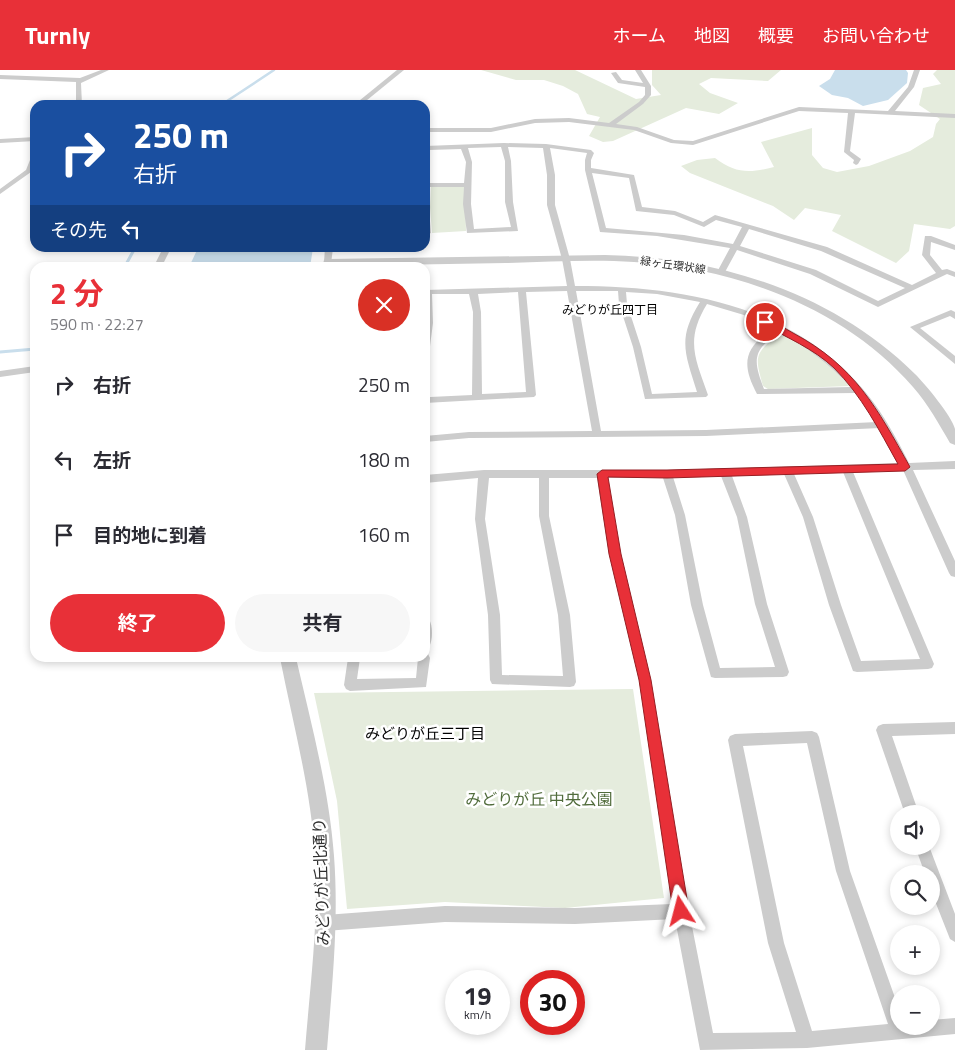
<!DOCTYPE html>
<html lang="ja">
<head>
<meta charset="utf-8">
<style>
	body { margin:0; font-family:"Titillium Web","Noto Sans JP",sans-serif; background:#f7f7f7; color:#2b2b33; height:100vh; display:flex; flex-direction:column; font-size:19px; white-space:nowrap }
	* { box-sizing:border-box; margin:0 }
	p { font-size:16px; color:#7c7c81 }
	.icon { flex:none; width:28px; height:28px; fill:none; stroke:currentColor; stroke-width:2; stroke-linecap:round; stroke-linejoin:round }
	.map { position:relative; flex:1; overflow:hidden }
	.drawer { position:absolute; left:30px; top:192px; width:400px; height:400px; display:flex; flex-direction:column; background:#fff; border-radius:15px; box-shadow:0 2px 8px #0003 }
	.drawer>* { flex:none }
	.banner { position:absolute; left:30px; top:30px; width:400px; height:152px; border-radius:15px; box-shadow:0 2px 8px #0003; background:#1a4fa0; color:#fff; overflow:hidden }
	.tools { position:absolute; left:890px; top:735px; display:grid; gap:10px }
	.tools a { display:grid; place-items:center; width:50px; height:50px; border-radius:50%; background:#fff; box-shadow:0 2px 8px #0003; font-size:25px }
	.speed { position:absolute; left:445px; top:900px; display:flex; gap:10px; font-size:25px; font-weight:700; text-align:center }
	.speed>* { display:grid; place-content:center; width:65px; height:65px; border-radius:50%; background:#fff; box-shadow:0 2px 8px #0003; line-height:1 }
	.speed small { font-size:12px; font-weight:400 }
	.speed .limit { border:8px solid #d22; background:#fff; color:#111 }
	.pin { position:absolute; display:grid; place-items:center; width:42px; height:42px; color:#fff; margin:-21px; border:2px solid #fff; border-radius:50%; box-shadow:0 1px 5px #0007 }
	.me { position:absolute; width:55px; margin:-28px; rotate:351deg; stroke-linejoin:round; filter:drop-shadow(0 0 4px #0008) }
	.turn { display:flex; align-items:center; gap:18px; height:105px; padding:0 20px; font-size:22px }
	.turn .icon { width:65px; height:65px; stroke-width:2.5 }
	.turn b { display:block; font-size:35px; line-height:42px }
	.then { display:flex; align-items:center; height:48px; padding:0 20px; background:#0003; gap:10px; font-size:19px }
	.round { display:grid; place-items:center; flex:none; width:52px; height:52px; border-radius:26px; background:#f7f7f7 }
	.summary { display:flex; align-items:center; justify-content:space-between; height:85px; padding:0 20px }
	h1 { font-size:30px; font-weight:700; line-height:38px; color:#e83038 }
	.button { display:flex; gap:10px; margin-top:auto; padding:10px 20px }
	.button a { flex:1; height:58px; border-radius:30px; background:#e83038; color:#fff; font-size:20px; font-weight:700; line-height:58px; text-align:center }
	.button a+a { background:#f7f7f7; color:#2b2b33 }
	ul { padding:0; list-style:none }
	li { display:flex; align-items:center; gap:15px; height:75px; padding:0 20px }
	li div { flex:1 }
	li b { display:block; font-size:19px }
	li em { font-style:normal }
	header { display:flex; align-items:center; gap:30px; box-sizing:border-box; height:70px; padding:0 25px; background:#e83038; color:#fff }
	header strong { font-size:24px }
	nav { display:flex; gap:28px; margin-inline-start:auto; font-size:18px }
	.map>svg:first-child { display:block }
	.green { fill:#e5ecdd }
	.water { fill:#c9deec }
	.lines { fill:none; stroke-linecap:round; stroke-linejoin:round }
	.stream-far1 { stroke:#c9deec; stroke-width:2.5 }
	.stream { stroke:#c9deec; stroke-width:3 }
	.minor { fill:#ccc; fill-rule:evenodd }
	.tertiary { fill:#ccc; fill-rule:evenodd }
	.route { fill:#e83038; stroke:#971f24 }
	.labels { text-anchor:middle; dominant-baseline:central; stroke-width:5; stroke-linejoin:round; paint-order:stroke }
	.far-street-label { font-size:11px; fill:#2f2f2f; stroke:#fff }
	.far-neighbourhood-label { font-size:12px; fill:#000; stroke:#fff }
	.neighbourhood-label { font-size:15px; fill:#000; stroke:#fff }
	.near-park-label { font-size:16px; fill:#516c3c; stroke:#fff }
	.near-street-label { font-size:16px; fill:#2f2f2f; stroke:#fff }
</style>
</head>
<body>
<header>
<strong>Turnly</strong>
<nav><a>ホーム</a><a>地図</a><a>概要</a><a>お問い合わせ</a></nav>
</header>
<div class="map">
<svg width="955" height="980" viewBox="0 0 955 980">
	<rect width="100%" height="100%" fill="#fff"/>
	<g class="green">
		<path d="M481,0h94l61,29 25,-4 -9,-10v-15h129l-13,11 -57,-3 -12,6 11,9 28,10 -19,11 -33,-6 -73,33 -10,1 -14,-6 11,-19 -13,-3 -9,-20 -15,-8 -19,-6h-28z"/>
		<path d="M937,0h18v156l-5,3 -36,-5 -5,27 -13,12 -64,-32 9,-16 -36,-7 -11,12 -21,-14 -83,-33 -9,-7 16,-6 18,-2c21,16 35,15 59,9l-13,-25 51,-14v27l11,13 14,4 32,-6 41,-15 23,-14 3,-13 4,-5 -21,-14 4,-17 18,-4 -8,-10z"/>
		<path d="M431,117h34l1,44 -34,2 -2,-26z"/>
		<path d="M777,265c26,1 56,34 73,51l-82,3 -5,-3c-8,-29 -9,-31 14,-51z"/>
		<path d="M633,619l31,209 -99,10 -120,-6 -98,7 -10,-108 -23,-108z"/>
	</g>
	<g class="water">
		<path d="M835,0h71l2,3 -1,10 -19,17 -25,6 -15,-8 -16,-3 -13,-9 11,-7z"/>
		<path d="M198,178h115l-3,19h-121z"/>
	</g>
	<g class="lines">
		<path class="stream-far1" d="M221,35l53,-35"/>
		<g class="stream">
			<path d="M124,198l11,-20"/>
			<path d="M0,282l35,-3"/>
		</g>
		<g class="minor">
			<path d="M101,0h8l-28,13 1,22h-6v-23l-76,-3v-4l80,3z"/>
			<path d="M397,0h7l-43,35h-7z"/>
			<path d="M635,0h6l10,16v9l-8,9 -27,20 21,3 37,13 19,1 106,-34 89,4 20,-24 6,-17h6l-6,17 -19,24 60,3v4l-100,-5 -5,38 11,8 -3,5 -2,1 -3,-2 1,-3 -10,-8 4,-39 -49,-2 -106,34 -22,-2 -37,-13 -65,-8 -34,1 -44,9h-66v-4h66l44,-9 34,-1 40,5 30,-21 6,-7v-8l-27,-4 -7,-10 5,-1 6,8 21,3z"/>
			<path d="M35,67v4l-35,2v-4z"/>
			<path d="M504,73l42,1 45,6 3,3 -3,7v8l43,7 8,32 33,4 28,11 12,-7 112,32 85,38 24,-12 -14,-18 3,-19h6l24,9v5l-24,-8 -1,13 12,15 5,-1 8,3v5l-8,-3 -69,33 -68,-33 -73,-24 -12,22 -4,2 -4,-2 13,-24 -73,-12 -57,-4 -15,-62v-10l2,-7 -37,-5 5,27v30l15,54 5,27c108,0 220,19 292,108 17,21 30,45 42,69l46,-2v8l-42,1 42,91v16l-4,-1 -2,-3 -46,-103 -50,2 81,192 -2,4 -4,1 -71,3 -4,-1 -24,-66 -26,-88 -19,-43 -52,2 15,41 20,87 22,68 -2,4 -4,1 -68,1 -4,-1 -20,-72 -16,-90 -12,-37h-55l13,76 30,126 38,231 24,122 83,-1 -28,-89 -40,-203 2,-4 5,-2 77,-3 5,2 2,4 31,134 49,138v17h32v-6l24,-2v16l-148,14 -107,2 -25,-131 -100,5 -130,-2 -120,9 -5,-3 -3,-5 3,-5 5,-3 120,-9 130,2 97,-4 -33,-224 -30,-126 -12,-76h-48v38l21,99 6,67 -2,4 -4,1 -78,-3 -2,-4 -2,-65 -13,-96 3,-41 -53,5v-8l59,-5h183l232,-7 -19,-35 -174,8 -237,2 -44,4v-6l44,-4 123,-1 -25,-140 -41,1 10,103 -2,2 -109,6v-16l5,3v7l42,-2 1,-83 -4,-18h-37l1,29 -4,31 -4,3v-67l142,-4 -5,-27 -15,-54v-30l-4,-27 -35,-1 3,14 2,41 5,29 -51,2 -4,-29 1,-17h-35v8l-4,2v-51zM501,77l4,14v41l6,25 -37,2 -3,-25 1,-42 -4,-14zM461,79l5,13 -2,21h-35v-33zM592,103l37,5 7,33 38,4 30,12 12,-7 26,7 -9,17 -49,-9 -78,-7zM749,159l72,22 84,37 -27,13 -62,-31 -76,-24zM576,221h42l1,13 14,43 12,52 61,-2 2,-2c-13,-37 -23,-55 -1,-91l37,11 28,14c-28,19 -31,35 -15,65l99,-1 21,29 -171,8 -105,1zM518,222l8,100 -44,2 -1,-82 -3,-18zM626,222l31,2 43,8c-23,37 -15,51 -3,90l-45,2 -11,-47 -14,-43zM779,262c27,14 51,33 72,55l-87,2c-11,-29 -12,-38 15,-57zM843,402l77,187 -59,2 -20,-56 -28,-88 -19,-43zM721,406l16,41 18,87 20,63 -55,1 -17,-63 -18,-90 -12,-38zM489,408h50v38l19,99 5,61 -61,-1 -2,-60 -15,-96zM807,673l29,128 52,153 -76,7 -28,-88 -41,-197z"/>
			<path d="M35,83v11l-4,8 -31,22v-5l26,-19 6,-15z"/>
			<path d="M425,137l4,2 2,24 -6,3z"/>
			<path d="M163,178h8l-10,20h-8z"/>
			<path d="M325,178h8l-2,16 -7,-2z"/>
			<path d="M951,240l4,2v7l-5,-3 -30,12 35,28v8l-45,-37z"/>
			<path d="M35,296v6l-35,5v-6z"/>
			<path d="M425,547l4,2c4,7 4,21 0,28l-4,1z"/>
			<path d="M425,583l3,1 2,4 -4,29 -76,4 -4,-2 -2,-4 4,-27h12l-3,21 59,-1 2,-20h7z"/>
			<path d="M955,652v12l-63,2 27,78h-14l-29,-84 2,-4 5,-2z"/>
			<path d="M915,776h14l26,68v28l-5,-3 -19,-48v-17h-6z"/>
		</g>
		<g class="tertiary">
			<path d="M605,185c114,2 228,38 310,119 10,10 37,42 40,55 0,5 0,11 0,16l-5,-2c-11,-19 -22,-39 -37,-56 -68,-79 -177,-119 -279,-125 -42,-3 -85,0 -128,1 -58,1 -115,2 -173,2l-1,3h-10l2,-8 4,-1z"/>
			<path d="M280,588h16c15,65 33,131 38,198 5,65 -2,130 -7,194h-22c5,-64 14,-129 10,-194 -4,-67 -22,-132 -35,-198z"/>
		</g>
	</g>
	<path class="route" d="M765,249c10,3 19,9 28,14 62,33 84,75 117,134l-5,4 -238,7 -59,-1 13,77 30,126 38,231 -3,5 -5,2 -5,-2 -3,-5 -34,-231 -30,-126 -12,-80 5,-4h65l231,-6c-19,-34 -36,-68 -64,-96 -20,-19 -48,-31 -72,-44l-1,-2z"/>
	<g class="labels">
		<g class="far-street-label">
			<text transform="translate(673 195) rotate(8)">緑ヶ丘環状線</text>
		</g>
		<g class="far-neighbourhood-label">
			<text x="610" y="239">みどりが丘四丁目</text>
		</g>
		<g class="neighbourhood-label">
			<text x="425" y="663">みどりが丘三丁目</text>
		</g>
		<g class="near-park-label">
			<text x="539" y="729">みどりが丘 中央公園</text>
		</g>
		<g class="near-street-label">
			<text transform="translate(321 812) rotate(-92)">みどりが丘北通り</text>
		</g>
	</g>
</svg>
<div class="tools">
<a><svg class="icon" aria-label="sound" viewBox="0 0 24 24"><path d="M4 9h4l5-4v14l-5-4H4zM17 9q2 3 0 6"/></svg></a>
<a><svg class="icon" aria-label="search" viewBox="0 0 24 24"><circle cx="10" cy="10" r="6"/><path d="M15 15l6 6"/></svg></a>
<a>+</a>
<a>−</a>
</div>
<div class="speed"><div>19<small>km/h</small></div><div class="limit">30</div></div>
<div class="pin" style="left:765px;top:252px;background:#d93025"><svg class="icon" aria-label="arrive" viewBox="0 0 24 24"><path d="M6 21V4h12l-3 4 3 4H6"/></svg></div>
<svg class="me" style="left:681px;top:841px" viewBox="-20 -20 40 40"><path d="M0-17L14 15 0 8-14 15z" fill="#e83038" stroke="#fff" stroke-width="4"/></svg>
<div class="banner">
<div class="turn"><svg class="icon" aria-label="right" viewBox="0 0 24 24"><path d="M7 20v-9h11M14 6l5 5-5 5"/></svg><div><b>250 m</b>右折</div></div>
<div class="then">その先<svg class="icon" aria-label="left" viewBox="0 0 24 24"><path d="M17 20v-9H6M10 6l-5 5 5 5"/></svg></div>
</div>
<section class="drawer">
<div class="summary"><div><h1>2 分</h1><p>590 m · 22:27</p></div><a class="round" style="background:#d93025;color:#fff"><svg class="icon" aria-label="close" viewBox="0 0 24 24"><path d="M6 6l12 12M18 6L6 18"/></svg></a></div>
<ul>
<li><svg class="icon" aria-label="right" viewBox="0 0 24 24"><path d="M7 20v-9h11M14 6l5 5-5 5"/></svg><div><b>右折</b></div><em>250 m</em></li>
<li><svg class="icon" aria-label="left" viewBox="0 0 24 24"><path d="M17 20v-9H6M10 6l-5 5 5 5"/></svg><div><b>左折</b></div><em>180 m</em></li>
<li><svg class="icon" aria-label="arrive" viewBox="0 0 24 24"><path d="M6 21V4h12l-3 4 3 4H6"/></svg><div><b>目的地に到着</b></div><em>160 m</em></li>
</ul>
<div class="button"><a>終了</a><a>共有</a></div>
</section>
</div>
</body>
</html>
